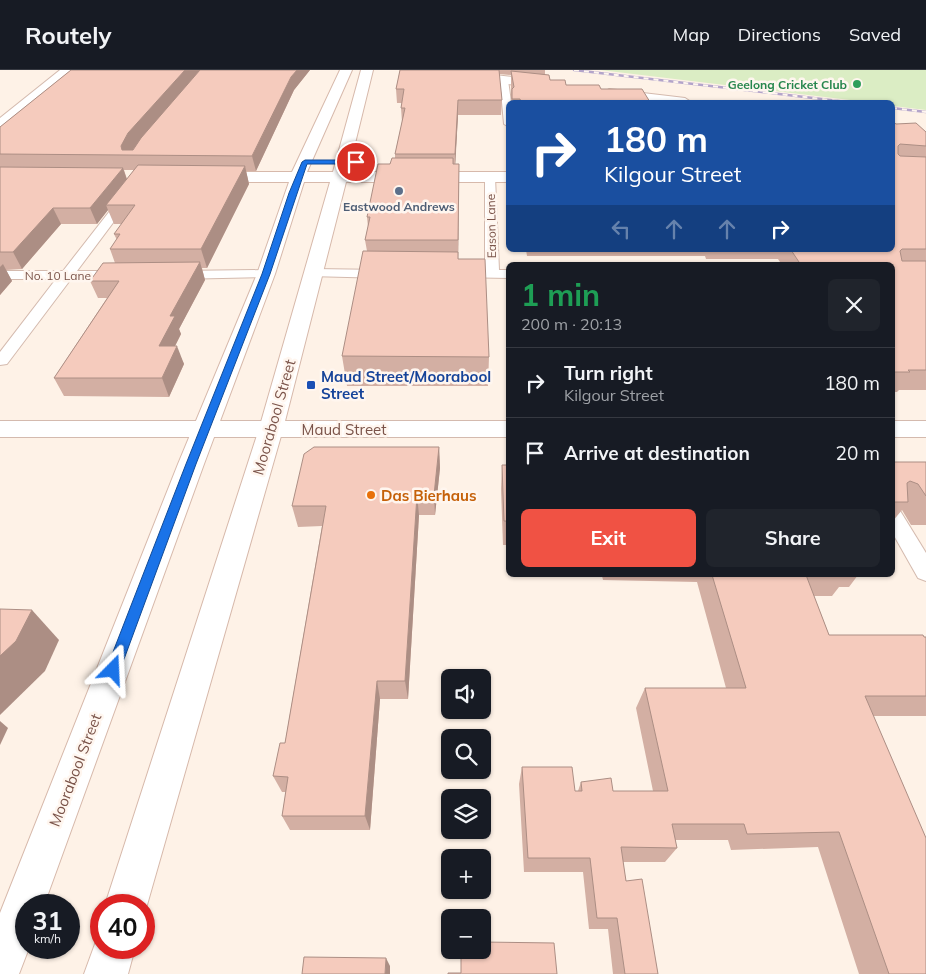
<!DOCTYPE html>
<html lang="en">
<head>
<meta charset="utf-8">
<style>
	body { margin:0; font-family:Mulish,sans-serif; background:#20242c; color:#f1f3f6; height:100vh; display:flex; flex-direction:column; font-size:19px; white-space:nowrap }
	* { box-sizing:border-box; margin:0 }
	p { font-size:16px; color:#9ea1a6 }
	.icon { flex:none; width:28px; height:28px; fill:none; stroke:currentColor; stroke-width:2; stroke-linecap:round; stroke-linejoin:round }
	.map { position:relative; flex:1; overflow:hidden }
	.drawer { position:absolute; left:506px; top:192px; width:389px; height:315px; display:flex; flex-direction:column; background:#171b24; border-radius:8px; box-shadow:0 1px 4px #0004 }
	.drawer>* { flex:none }
	.top-card { position:absolute; left:506px; top:30px; width:389px; height:152px; border-radius:8px; box-shadow:0 1px 4px #0004; background:#1a4fa0; color:#fff; overflow:hidden }
	.buttons { position:absolute; left:441px; top:599px; display:grid; gap:10px }
	.buttons a { display:grid; place-items:center; width:50px; height:50px; border-radius:8px; background:#171b24; box-shadow:0 1px 4px #0004; font-size:25px }
	.speed { position:absolute; left:15px; top:824px; display:flex; gap:10px; font-size:25px; font-weight:700; text-align:center }
	.speed>* { display:grid; place-content:center; width:65px; height:65px; border-radius:50%; background:#171b24; box-shadow:0 1px 4px #0004; line-height:1 }
	.speed small { font-size:12px; font-weight:400 }
	.speed .limit { border:8px solid #d22; background:#fff; color:#111 }
	.pin { position:absolute; display:grid; place-items:center; width:42px; height:42px; color:#fff; margin:-21px; border:2px solid #fff; border-radius:50%; box-shadow:0 1px 5px #0007 }
	.me { position:absolute; width:55px; margin:-28px; rotate:21deg; stroke-linejoin:round; filter:drop-shadow(0 0 4px #0008) }
	.turn { display:flex; align-items:center; gap:18px; height:105px; padding:0 15px; font-size:22px }
	.turn .icon { width:65px; height:65px; stroke-width:2.5 }
	.turn b { display:block; font-size:35px; line-height:42px }
	.lanes { display:flex; align-items:center; height:48px; padding:0 15px; background:#0003; justify-content:center; gap:25px; direction:ltr }
	.lanes .off { opacity:.35 }
	.round { display:grid; place-items:center; flex:none; width:52px; height:52px; border-radius:8px; background:#20242c }
	.overview { display:flex; align-items:center; justify-content:space-between; height:85px; padding:0 15px }
	h1 { font-size:30px; font-weight:700; line-height:38px; color:#1e9e55 }
	.primary-button { display:flex; gap:10px; margin-top:auto; padding:10px 15px }
	.primary-button a { flex:1; height:58px; border-radius:8px; background:#f05244; color:#fff; font-size:20px; font-weight:700; line-height:58px; text-align:center }
	.primary-button a+a { background:#20242c; color:#f1f3f6 }
	ul { padding:0; list-style:none }
	li { display:flex; align-items:center; gap:15px; height:70px; padding:0 15px; border-top:1px solid #363941 }
	li div { flex:1 }
	li b { display:block; font-size:19px }
	li em { font-style:normal }
	header { display:flex; align-items:center; gap:30px; box-sizing:border-box; height:70px; padding:0 25px; background:#171b24; border-bottom:1px solid #363941 }
	header strong { font-size:24px }
	nav { display:flex; gap:28px; margin-inline-start:auto; font-size:18px }
	.map>svg:first-child { display:block }
	.green { fill:#dbedc4 }
	.lines { fill:none; stroke-linecap:round; stroke-linejoin:round }
	.lane-casing { stroke:#d4baae; stroke-width:2 }
	.street-casing { stroke:#d4baae; stroke-width:2 }
	.secondary-casing { stroke:#d7b9ab; stroke-width:2 }
	.lane { fill:#fff; fill-rule:evenodd }
	.street { fill:#fff; fill-rule:evenodd }
	.secondary { fill:#fff; fill-rule:evenodd }
	.rail-casing { stroke:#b3a4ca; stroke-width:2.5 }
	.rail { stroke:#fff6ef; stroke-width:2; stroke-dasharray:5; stroke-linecap:butt }
	.wall { fill:#d3afa3; fill-rule:evenodd }
	.shaded-wall { fill:#ac8e84 }
	.building { fill:#f5cbbd; stroke:#ac8e84 }
	.route { fill:#1a73e8; stroke:#114b97 }
	.leisure-dot { fill:#2e9e5b; stroke:#fff6ef; stroke-width:2 }
	.service-dot { fill:#5c6f8a; stroke:#fff6ef; stroke-width:2 }
	.transit-dot { fill:#1a4fb4; stroke:#fff6ef; stroke-width:2 }
	.food-dot { fill:#e8710a; stroke:#fff6ef; stroke-width:2 }
	.labels { text-anchor:middle; dominant-baseline:central; stroke-width:5; stroke-linejoin:round; paint-order:stroke }
	.far-leisure-label { font-size:12px; font-weight:bold; fill:#27864d; stroke:#fff6ef; text-anchor:end }
	.far-service-label { font-size:12px; font-weight:bold; fill:#4e5e75; stroke:#fff6ef }
	.far-street-label { font-size:12px; fill:#7a5349; stroke:#fff6ef }
	.transit-label { font-size:15px; font-weight:bold; fill:#164399; stroke:#fff6ef; text-anchor:start }
	.street-label { font-size:15px; fill:#7a5349; stroke:#fff6ef }
	.food-label { font-size:15px; font-weight:bold; fill:#c56008; stroke:#fff6ef; text-anchor:start }
</style>
</head>
<body>
<header>
<strong>Routely</strong>
<nav><a>Map</a><a>Directions</a><a>Saved</a></nav>
</header>
<div class="map">
<svg width="926" height="904" viewBox="0 0 926 904">
	<rect width="100%" height="100%" fill="#fef2e7"/>
	<path class="green" d="M600,0h326v40l-33,-4 -1,-4h-25z"/>
	<g class="lines">
		<g class="lane-casing">
			<g id="lane">
				<path d="M504,7l4,3 3,22h-2v25l-5,-3 -4,-44z"/>
				<path d="M490,104l5,3 4,93h10v8l-55,-1 -2,-3 7,-4h26v-93z"/>
				<path d="M127,123l6,3 -56,75h43l5,1 2,3 -2,3 -54,1 -64,85 -7,1v-13l56,-73h-56v-8h63l60,-77z"/>
				<path d="M314,199l71,1 7,4 -7,4 -76,-2 -2,-3z"/>
				<path d="M266,200l7,4 -2,3 -94,2 -7,-4 7,-4z"/>
				<path d="M892,437l7,2 27,44v28l-8,-3 -26,-46z"/>
			</g>
		</g>
		<g class="street-casing">
			<g id="street">
				<path d="M60,0h13l-68,58 -5,1v-11z"/>
				<path d="M418,0h34l95,11 6,4 -6,4 -123,-16z"/>
				<path d="M609,19l76,9 6,4h-33l-53,-6 -2,-3z"/>
				<rect x="0" y="351" width="509" height="16"/>
				<rect x="892" y="351" width="34" height="16"/>
			</g>
		</g>
		<g class="secondary-casing">
			<g id="secondary">
				<path d="M340,0h12l-45,102h26l28,-102h12l-25,102h161v10h-163l-63,247 -136,476 -3,7v-7h-39l154,-476 71,-247h-26l-29,92 -71,190 -160,441h-18v43h3l-10,26h-19v-61l178,-449 79,-190 32,-92h-78l-5,-2 -3,-3 3,-3 5,-2h81z"/>
				<path d="M101,862v16h34l-7,26h-44l15,-41z"/>
			</g>
		</g>
		<use href="#lane" class="lane"/>
		<use href="#street" class="street"/>
		<use href="#secondary" class="secondary"/>
		<g class="rail-casing">
			<g id="rail">
				<path d="M574,0l273,32"/>
				<path d="M892,38l34,4"/>
			</g>
		</g>
		<use href="#rail" class="rail"/>
	</g>
	<g class="wall">
		<path d="M71,0h129l-19,22 19,-22h110l-16,20 -38,81h-10l3,13 -42,84h-5l3,12 -26,49 2,5 -6,12 9,18 -15,33 -105,-1 -10,-18 53,-80h-9l-8,-17 25,-18 -5,-14 7,-9 -3,-6 8,-10h-8l-6,-14 -11,14h-36l-39,45 -16,1 6,11 -12,14v-168zM124,100h10l-7,9z"/>
		<path d="M400,0h145v5l5,5 16,5 35,4 49,13h-139v-27l-12,-1 3,26 -1,15h-43l-3,49h4l-1,95 31,98 -1,29h-141l-5,-30 25,-105 -2,-11 3,-13 -1,-10 23,-53 5,-6v-4l7,-32 -1,-14 1,-5h-5l-1,-14z"/>
		<path d="M896,54l30,8v258h-27l-2,2h-5v-127h-110l-4,-6h-72l-1,-3h-178l-1,-6h366z"/>
		<path d="M439,377l1,21 -5,47h-16l-11,184h-28l-10,131h-80l-8,-14 4,-24h-4l-9,-16 12,-33 37,-217 -24,1 -6,-21z"/>
		<path d="M892,392h34v63h-15l-9,-15 -10,12z"/>
		<path d="M502,395h7v80h-6l-2,-56z"/>
		<path d="M541,505h317l-9,12h-10l-7,9h-18l15,39 97,2v79h-53l53,258h-67l-41,-127 -87,3 -3,-10h-53l2,8 -12,14h-42l3,19 32,93h-45l-5,-45h-19l-6,-57h-59l-5,-88 3,-17 53,24h3l3,-9 32,9h40l-17,-83 9,-20h81l-29,-106 -94,-2 -1,-4z"/>
	</g>
	<g class="shaded-wall">
		<path d="M185,0h15l-66,78 -4,7h-6l-3,-9 7,-13z"/>
		<path d="M297,0h13l-16,20 -38,81 -4,-15 39,-79z"/>
		<path d="M458,30v15l-3,55v-16z"/>
		<path d="M459,94v26l-1,78v-28z"/>
		<path d="M245,96l4,18 -42,84 -6,-19z"/>
		<path d="M123,98l5,15 -22,22 2,5 -11,14 -7,-16z"/>
		<path d="M53,138l8,16 -39,45 -9,-17z"/>
		<path d="M200,192l5,18 -26,49 2,5 -15,30 -7,-18 11,-30z"/>
		<path d="M3,194l9,17 -12,14v-28z"/>
		<path d="M177,276l7,18 -15,33 -7,-19z"/>
		<path d="M439,377l1,21 -5,47 -1,-20z"/>
		<path d="M417,425l2,20 -11,184 -3,-18z"/>
		<path d="M32,540l27,30 -14,31 -45,44v-59z"/>
		<path d="M377,611l3,18 -10,131 -5,-14z"/>
		<path d="M0,651l8,7 -8,17z"/>
		<path d="M386,888l4,8v8h-5z"/>
	</g>
	<g class="building">
		<path d="M71,0h114l-57,63 -7,13 1,4h11l8,-12 59,-68h97l-6,7 -39,79 -252,-2v-27z"/>
		<path d="M400,0h99l3,30h-44l-3,54h-60l10,-46h-4l3,-19h-8z"/>
		<path d="M511,1l38,4 1,5h15l1,5h33l2,4h41l8,13h-129l-1,-3h-8v-10l2,-2z"/>
		<path d="M892,51l4,3 20,-1 10,9v14l-26,-2 -2,2v8l2,2 26,1v92h-24l-2,2 2,10h24v109h-18l2,2h-18v-107h-91l-10,-15h101z"/>
		<path d="M392,88h61v6h6l-1,76h-93l5,-23h-3l11,-53h12z"/>
		<path d="M138,95l107,1 -44,83h-91l10,-15h-6l21,-29h-29z"/>
		<path d="M0,97l123,1 -33,40h-37l-40,44h-13z"/>
		<path d="M363,181l95,1v7h27l4,98 -147,-1z"/>
		<path d="M200,192l-30,54h5l-16,30h18l-15,32h-108l65,-97h-29l13,-18z"/>
		<path d="M314,377h125l-5,48h-17l-12,186h-28l-12,135h-83l6,-39 -15,-1 7,-33h5l41,-237h-34l12,-52z"/>
		<path d="M892,392h34v34l-8,-12 -8,-3 -3,2 1,19h-16z"/>
		<path d="M502,395h7v56h-5z"/>
		<path d="M712,505h94l23,60h94l1,2h2v59h-61l61,142v136h-37l-50,-142 -92,2 -3,-10h-72l5,24 -56,-1 5,34 16,-2 16,95h-33l-8,-56h-20l-7,-60h-62l-6,-91h50l3,24h7l-1,-9 30,-4 2,13h55l-23,-103h101z"/>
		<path d="M0,539l32,1 -16,31 -16,15z"/>
		<path d="M482,872l72,1 3,31h-109v-1h13v-23h21z"/>
		<path d="M304,887l82,1 -1,16h-83z"/>
	</g>
	<path class="route" d="M305,90h51l3,2 -3,2h-49l-37,110 -74,190 -76,206 -2,4 -5,2 -5,-2 -2,-4 80,-206 76,-190 27,-81 13,-31z"/>
	<circle class="leisure-dot" cx="857" cy="14" r="5"/>
	<circle class="service-dot" cx="399" cy="121" r="5"/>
	<rect class="transit-dot" x="306" y="310" width="10" height="10" rx="2.5"/>
	<circle class="food-dot" cx="371" cy="425" r="5"/>
	<g class="labels">
		<g class="far-leisure-label">
			<text x="847" y="14">Geelong Cricket Club</text>
		</g>
		<g class="far-service-label">
			<text x="399" y="136">Eastwood Andrews</text>
		</g>
		<g class="far-street-label">
			<text transform="translate(491 156) rotate(-91)">Eason Lane</text>
			<text x="58" y="205">No. 10 Lane</text>
		</g>
		<g class="transit-label">
			<text x="321" y="306">Maud Street/Moorabool<tspan x="321" dy="17">Street</tspan></text>
		</g>
		<g class="street-label">
			<text transform="translate(274 347) rotate(-74)">Moorabool Street</text>
			<text x="344" y="359">Maud Street</text>
			<text transform="translate(75 700) rotate(-69)">Moorabool Street</text>
		</g>
		<g class="food-label">
			<text x="381" y="425">Das Bierhaus</text>
		</g>
	</g>
</svg>
<div class="buttons">
<a><svg class="icon" aria-label="sound" viewBox="0 0 24 24"><path d="M4 9h4l5-4v14l-5-4H4zM17 9q2 3 0 6"/></svg></a>
<a><svg class="icon" aria-label="search" viewBox="0 0 24 24"><circle cx="10" cy="10" r="6"/><path d="M15 15l6 6"/></svg></a>
<a><svg class="icon" aria-label="layers" viewBox="0 0 24 24"><path d="M12 4l9 5-9 5-9-5zM3 14l9 5 9-5"/></svg></a>
<a>+</a>
<a>−</a>
</div>
<div class="speed"><div>31<small>km/h</small></div><div class="limit">40</div></div>
<div class="pin" style="left:356px;top:92px;background:#d93025"><svg class="icon" aria-label="arrive" viewBox="0 0 24 24"><path d="M6 21V4h12l-3 4 3 4H6"/></svg></div>
<svg class="me" style="left:113px;top:600px" viewBox="-20 -20 40 40"><path d="M0-17L14 15 0 8-14 15z" fill="#1a73e8" stroke="#fff" stroke-width="4"/></svg>
<div class="top-card">
<div class="turn"><svg class="icon" aria-label="right" viewBox="0 0 24 24"><path d="M7 20v-9h11M14 6l5 5-5 5"/></svg><div><b>180 m</b>Kilgour Street</div></div>
<div class="lanes"><svg class="icon off" aria-label="left" viewBox="0 0 24 24"><path d="M17 20v-9H6M10 6l-5 5 5 5"/></svg><svg class="icon off" aria-label="ahead" viewBox="0 0 24 24"><path d="M12 20V5M6 11l6-6 6 6"/></svg><svg class="icon off" aria-label="ahead" viewBox="0 0 24 24"><path d="M12 20V5M6 11l6-6 6 6"/></svg><svg class="icon" aria-label="right" viewBox="0 0 24 24"><path d="M7 20v-9h11M14 6l5 5-5 5"/></svg></div>
</div>
<section class="drawer">
<div class="overview"><div><h1>1 min</h1><p>200 m · 20:13</p></div><a class="round"><svg class="icon" aria-label="close" viewBox="0 0 24 24"><path d="M6 6l12 12M18 6L6 18"/></svg></a></div>
<ul>
<li><svg class="icon" aria-label="right" viewBox="0 0 24 24"><path d="M7 20v-9h11M14 6l5 5-5 5"/></svg><div><b>Turn right</b><p>Kilgour Street</p></div><em>180 m</em></li>
<li><svg class="icon" aria-label="arrive" viewBox="0 0 24 24"><path d="M6 21V4h12l-3 4 3 4H6"/></svg><div><b>Arrive at destination</b></div><em>20 m</em></li>
</ul>
<div class="primary-button"><a>Exit</a><a>Share</a></div>
</section>
</div>
</body>
</html>
